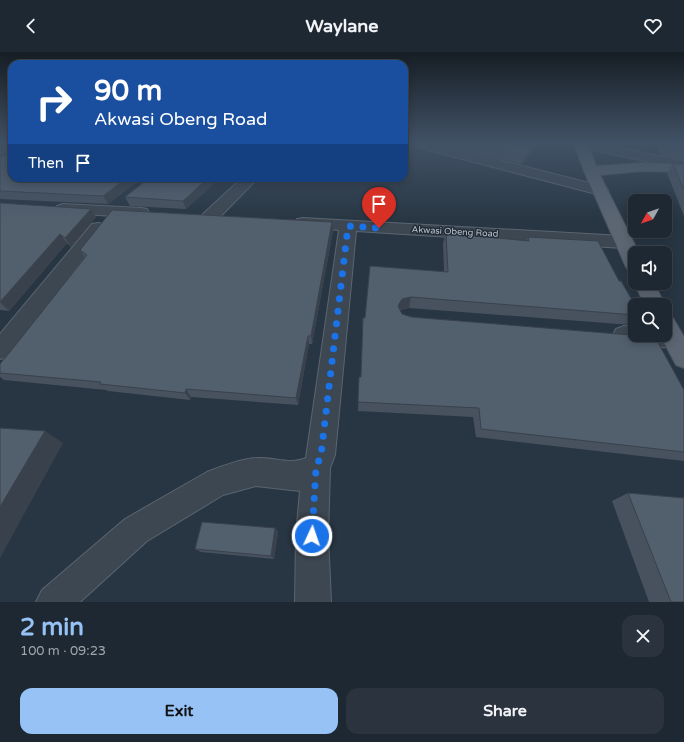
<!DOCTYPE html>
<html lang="en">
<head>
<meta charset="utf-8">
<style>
	body { margin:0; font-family:"Varela Round",sans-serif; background:#2b343e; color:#f1f3f6; height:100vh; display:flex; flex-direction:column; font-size:15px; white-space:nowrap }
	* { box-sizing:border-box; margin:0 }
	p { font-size:13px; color:#a1a6ac }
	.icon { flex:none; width:22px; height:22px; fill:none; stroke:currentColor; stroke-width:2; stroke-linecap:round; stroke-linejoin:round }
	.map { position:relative; height:550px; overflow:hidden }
	.panel { display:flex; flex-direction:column; background:#1e2832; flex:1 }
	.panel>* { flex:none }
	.guide { position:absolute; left:8px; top:8px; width:400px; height:122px; border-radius:12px; box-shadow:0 2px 10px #0003,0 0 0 1px #3c444d; background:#1a4fa0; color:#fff; overflow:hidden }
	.needle { width:26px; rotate:230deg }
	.tools { position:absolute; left:628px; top:142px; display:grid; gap:8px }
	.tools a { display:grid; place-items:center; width:44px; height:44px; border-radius:8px; background:#1e2832; box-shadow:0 2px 10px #0003,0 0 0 1px #3c444d; font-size:20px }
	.pin { position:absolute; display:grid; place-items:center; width:34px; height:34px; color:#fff; margin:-41px -17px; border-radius:50% 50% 50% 0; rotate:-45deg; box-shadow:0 0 4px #0007 }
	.pin .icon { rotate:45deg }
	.me { position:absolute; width:44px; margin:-22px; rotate:3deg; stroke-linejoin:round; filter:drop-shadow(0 0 3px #0008) }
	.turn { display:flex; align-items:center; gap:14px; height:84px; padding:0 20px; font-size:18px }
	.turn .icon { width:52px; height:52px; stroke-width:2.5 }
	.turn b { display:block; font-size:28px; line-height:34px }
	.then { display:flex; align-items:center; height:38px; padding:0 20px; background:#0003; gap:8px; font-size:15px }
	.round { display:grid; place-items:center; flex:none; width:42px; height:42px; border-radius:12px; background:#2b343e }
	.head { display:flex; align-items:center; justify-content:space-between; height:68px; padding:0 20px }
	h1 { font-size:24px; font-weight:800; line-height:30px; color:#96c2f5 }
	.action { display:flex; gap:8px; margin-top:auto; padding:8px 20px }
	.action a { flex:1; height:46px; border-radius:12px; background:#96c2f5; color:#111; font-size:16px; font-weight:800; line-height:46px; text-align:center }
	.action a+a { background:#2b343e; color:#f1f3f6 }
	header { display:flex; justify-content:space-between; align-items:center; height:52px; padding:0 20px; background:#1e2832; font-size:18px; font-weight:800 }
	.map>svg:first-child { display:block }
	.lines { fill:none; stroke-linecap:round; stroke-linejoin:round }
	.minor-casing { stroke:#5b6570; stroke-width:2 }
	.major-casing { stroke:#49535f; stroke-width:2 }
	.minor { fill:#3d4752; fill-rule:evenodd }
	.major { fill:#5b6672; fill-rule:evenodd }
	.wall { fill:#47525e }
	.shaded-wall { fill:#39424c }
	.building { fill:#525f6d; stroke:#39424c }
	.route { stroke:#1a73e8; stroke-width:7; stroke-dasharray:0 12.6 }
	.labels { text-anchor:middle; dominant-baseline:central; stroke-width:3; stroke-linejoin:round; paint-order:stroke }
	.far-street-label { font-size:9px; fill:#bac2cc; stroke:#212c38 }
</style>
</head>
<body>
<header><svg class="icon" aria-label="back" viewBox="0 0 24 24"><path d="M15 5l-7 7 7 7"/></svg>Waylane<svg class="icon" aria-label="heart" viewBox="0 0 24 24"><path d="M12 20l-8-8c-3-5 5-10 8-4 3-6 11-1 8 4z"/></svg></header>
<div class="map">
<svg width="684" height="550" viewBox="0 0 684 550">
	<rect width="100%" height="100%" fill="#283643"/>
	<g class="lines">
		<g class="minor-casing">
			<g id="minor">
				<path d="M415,92h22l168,43 3,3 -3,3 -5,2 -183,-48z"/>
				<path d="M575,92h26l83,17v8l-102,-21 -5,-1z"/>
				<path d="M242,126h16l-43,44 -6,1 -6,-1 -2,-4 2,-4z"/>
				<path d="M63,152l78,4 6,1 2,4 -2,4 -6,1 -84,-6 -2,-3 2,-3z"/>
				<path d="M303,166l320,18 6,2 3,4 -3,4 -6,2 -267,-17 -21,224 -5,13 -2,68 3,66h-36l1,-66 4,-45 -44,-5 -33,9 -76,46 -67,61h-44l6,-12 83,-71 82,-47c12,-5 37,-14 50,-14 16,-1 34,7 49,0l33,-228 -42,-3 -3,-4 3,-4z"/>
				<path d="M98,171l6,1 3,4 -3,4 -96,125 -8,2v-25l92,-110z"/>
				<path d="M624,274l11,1v8h30v-6l16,4 3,7 -3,5c-15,5 -49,1 -65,-4l-3,-6 3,-6z"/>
			</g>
		</g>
		<g class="major-casing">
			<g id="major">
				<path d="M574,92h14l8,22 46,-3 42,1v8l-42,-1 -42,4 39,78h-4v18l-7,-1 -3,-5 -41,-94z"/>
				<path d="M635,229v2h19l11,22v1l-20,-1 -11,-22z"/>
				<path d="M665,264l8,2 11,19v31l-8,-3 -16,-30h5z"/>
			</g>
		</g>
		<use href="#minor" class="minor"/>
		<use href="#major" class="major"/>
	</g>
	<g class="wall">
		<path d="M0,92l142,34 -34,26 -108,-5v-42l7,-2v-2z"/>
		<path d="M441,92h97l-16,20z"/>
		<path d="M656,92h28v16l-24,-5z"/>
		<path d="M673,112h11v52l-17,-43z"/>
		<path d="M220,126l-34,31 -56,-3 -5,-9z"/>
		<path d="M0,151l96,14 -25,30 -4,-4 -58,68 -9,-1z"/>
		<path d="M333,179l-21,113h-3l-11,61 -107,-8 -1,3 -82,-9 -2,-1 -102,-10 -4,-3v-13l14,-17 71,-89 -5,-8z"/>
		<path d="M446,181l80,8 2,-4 91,44 16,24v17l-3,3 -223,-17 -8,2h-1l2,4 282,76v71l-208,-24 -3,-20 -115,-6 1,-34h2l2,-59h2l79,-47 -1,-28z"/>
		<path d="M628,441l56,109h-35l-37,-101z"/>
		<path d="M275,476l3,4 -4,27 -73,-7 -6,-3z"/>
	</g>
	<g class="shaded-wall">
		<path d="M7,92l5,8 -12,4v-10z"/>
		<path d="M535,92h3l-16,20 4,-8z"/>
		<path d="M127,126h15l-34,26 -5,-8z"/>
		<path d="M208,126h12l-34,31 -3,-8z"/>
		<path d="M91,157l5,8 -25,30 -6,-9z"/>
		<path d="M332,170l1,9 -21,113 -1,-8z"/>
		<path d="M60,182l7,9 -58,68 -9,-9z"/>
		<path d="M411,245l-2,11 -8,2 -4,6 1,-10 4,-7z"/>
		<path d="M308,284l1,8 -11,61 -2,-7z"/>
		<path d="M186,337l5,8 -1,3 -5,-7z"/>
		<path d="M45,379l18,12 -63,115v-51z"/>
		<path d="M275,476l3,4 -4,27 -3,-3z"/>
	</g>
	<g class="building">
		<path d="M0,92h6l-6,2z"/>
		<path d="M7,92h5v34h115l-24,18 -103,-5v-34l7,-2z"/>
		<path d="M476,92h59l-9,12z"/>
		<path d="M665,92h19v6l-18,-4z"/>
		<path d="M673,112h11v26z"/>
		<path d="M149,126h59l-25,23 -58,-4z"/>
		<path d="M0,151l91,6 -26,29 -5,-4 -60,68z"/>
		<path d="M112,158l220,12 -21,114h-3l-12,62 -110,-9 -1,4 -85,-9 1,-2 -101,-9v-9l14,-17 73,-92 -7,-5z"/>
		<path d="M446,181l83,8 -1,-4 70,4 21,40h2l14,24v10l-224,-18 -9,2 -4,7 4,8 9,3 244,20 29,53v62l-203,-23 -2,-21 -121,-6 1,-25h2l2,-59h2l5,-52 78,6z"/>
		<path d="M0,376l45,3 -45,76z"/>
		<path d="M628,441l56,5v104h-13z"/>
		<path d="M202,470l73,6 -4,28 -76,-7z"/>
	</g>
	<linearGradient id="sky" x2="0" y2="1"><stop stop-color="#161e25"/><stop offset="0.54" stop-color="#425266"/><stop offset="1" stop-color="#425266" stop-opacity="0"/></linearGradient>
	<rect width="684" height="169" fill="url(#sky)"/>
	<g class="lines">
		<path class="route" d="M312,484l4,-68 5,-13 27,-229 31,2"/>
	</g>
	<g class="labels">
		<g class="far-street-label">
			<text transform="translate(455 180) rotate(3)">Akwasi Obeng Road</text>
		</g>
	</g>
</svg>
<div class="tools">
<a><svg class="needle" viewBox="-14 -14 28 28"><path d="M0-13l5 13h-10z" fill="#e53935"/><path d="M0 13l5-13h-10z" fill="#a1a6ac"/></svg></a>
<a><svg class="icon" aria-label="sound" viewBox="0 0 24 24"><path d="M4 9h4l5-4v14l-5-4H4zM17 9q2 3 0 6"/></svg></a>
<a><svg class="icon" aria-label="search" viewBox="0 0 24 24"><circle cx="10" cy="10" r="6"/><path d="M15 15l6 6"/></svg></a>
</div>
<div class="pin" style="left:379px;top:176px;background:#d93025"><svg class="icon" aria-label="arrive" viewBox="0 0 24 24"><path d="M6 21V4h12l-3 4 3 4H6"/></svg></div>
<svg class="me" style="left:312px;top:484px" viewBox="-20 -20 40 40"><circle r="17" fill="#1a73e8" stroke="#fff" stroke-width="3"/><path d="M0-11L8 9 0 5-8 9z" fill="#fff"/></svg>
<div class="guide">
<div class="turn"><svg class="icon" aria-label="right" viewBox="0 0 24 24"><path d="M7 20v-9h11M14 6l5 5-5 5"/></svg><div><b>90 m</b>Akwasi Obeng Road</div></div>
<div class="then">Then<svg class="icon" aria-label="arrive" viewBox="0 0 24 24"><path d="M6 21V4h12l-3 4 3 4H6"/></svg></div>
</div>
</div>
<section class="panel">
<div class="head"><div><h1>2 min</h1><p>100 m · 09:23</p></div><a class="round"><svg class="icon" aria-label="close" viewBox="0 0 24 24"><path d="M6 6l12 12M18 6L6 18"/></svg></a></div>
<div class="action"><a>Exit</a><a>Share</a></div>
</section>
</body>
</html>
